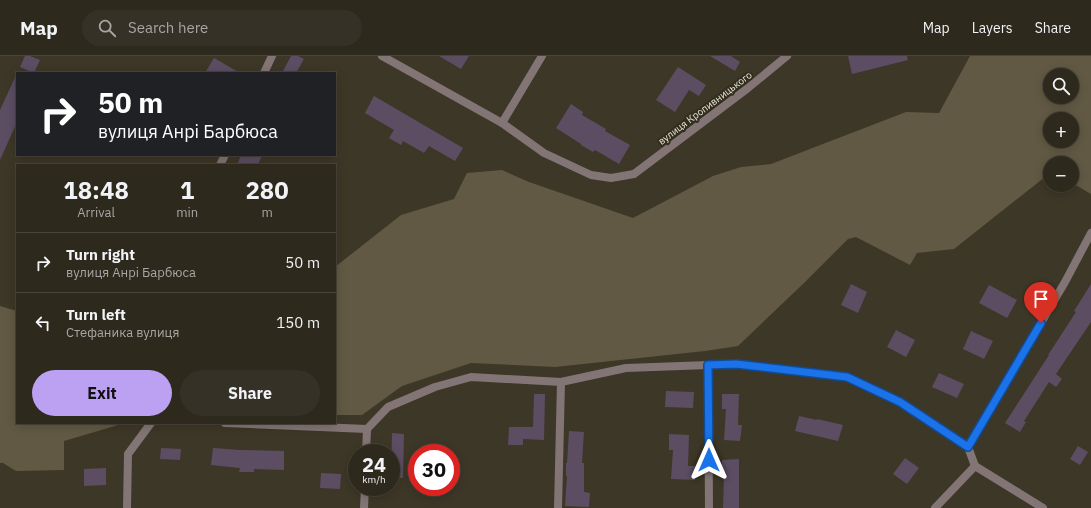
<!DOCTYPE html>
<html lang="en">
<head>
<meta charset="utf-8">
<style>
	body { margin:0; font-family:"IBM Plex Sans",sans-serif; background:#363126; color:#f1f3f6; height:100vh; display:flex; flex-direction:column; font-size:15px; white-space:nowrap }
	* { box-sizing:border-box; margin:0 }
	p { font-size:13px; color:#a7a6a4 }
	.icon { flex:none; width:22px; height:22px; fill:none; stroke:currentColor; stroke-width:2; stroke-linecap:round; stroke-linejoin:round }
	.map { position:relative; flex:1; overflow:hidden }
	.panel { position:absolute; left:16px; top:108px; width:320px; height:260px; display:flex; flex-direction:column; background:#2e291d; border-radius:0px; box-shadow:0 2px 10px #0003,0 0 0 1px #49453b }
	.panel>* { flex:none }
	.hud { position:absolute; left:16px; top:16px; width:320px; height:84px; border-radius:0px; box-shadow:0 2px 10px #0003,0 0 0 1px #49453b; background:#202124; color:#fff; overflow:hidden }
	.tools { position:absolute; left:1043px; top:12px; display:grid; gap:8px }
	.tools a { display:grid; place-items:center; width:36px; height:36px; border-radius:50%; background:#2e291d; box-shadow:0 2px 10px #0003,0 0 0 1px #49453b; font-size:20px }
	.speed { position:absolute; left:348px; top:388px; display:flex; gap:8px; font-size:20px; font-weight:700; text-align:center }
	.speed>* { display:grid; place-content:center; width:52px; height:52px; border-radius:50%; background:#2e291d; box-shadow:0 2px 10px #0003,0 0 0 1px #49453b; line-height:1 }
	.speed small { font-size:10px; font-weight:400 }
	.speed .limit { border:6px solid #d22; background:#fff; color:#111 }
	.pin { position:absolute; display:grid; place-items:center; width:34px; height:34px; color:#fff; margin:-41px -17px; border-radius:50% 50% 50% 0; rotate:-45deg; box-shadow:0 0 4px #0007 }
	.pin .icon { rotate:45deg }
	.me { position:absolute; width:44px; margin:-22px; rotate:0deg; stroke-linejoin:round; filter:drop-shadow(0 0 3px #0008) }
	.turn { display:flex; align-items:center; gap:14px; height:84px; padding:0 16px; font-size:18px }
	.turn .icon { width:52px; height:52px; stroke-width:2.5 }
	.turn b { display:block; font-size:28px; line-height:34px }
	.eta { display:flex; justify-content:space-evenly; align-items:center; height:68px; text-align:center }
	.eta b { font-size:24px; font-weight:700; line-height:28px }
	.button { display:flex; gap:8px; margin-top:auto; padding:8px 16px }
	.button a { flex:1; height:46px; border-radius:24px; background:#bca0f2; color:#111; font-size:16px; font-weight:700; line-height:46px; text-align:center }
	.button a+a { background:#363126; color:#f1f3f6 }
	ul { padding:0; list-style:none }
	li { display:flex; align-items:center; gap:12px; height:60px; padding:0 16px; border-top:1px solid #49453b }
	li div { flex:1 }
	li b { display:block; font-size:15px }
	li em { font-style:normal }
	header { display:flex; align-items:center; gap:24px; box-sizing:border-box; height:56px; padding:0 20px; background:#2e291d; border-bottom:1px solid #49453b }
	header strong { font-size:19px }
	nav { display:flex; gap:22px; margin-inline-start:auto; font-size:14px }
	.search { width:280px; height:36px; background:#363126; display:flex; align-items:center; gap:10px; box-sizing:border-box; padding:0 14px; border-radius:22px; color:#a7a6a4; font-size:15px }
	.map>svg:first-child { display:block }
	.green { fill:#615943; fill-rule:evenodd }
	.building { fill:#5c4d63 }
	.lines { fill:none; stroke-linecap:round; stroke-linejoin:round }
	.minor { stroke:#837575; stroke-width:8 }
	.route-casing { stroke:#114b97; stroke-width:10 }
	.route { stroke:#1a73e8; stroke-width:7 }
	.labels { text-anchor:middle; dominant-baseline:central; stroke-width:4; stroke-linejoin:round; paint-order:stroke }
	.street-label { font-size:10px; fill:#e8e5db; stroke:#322d1d }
</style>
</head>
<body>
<header>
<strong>Map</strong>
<div class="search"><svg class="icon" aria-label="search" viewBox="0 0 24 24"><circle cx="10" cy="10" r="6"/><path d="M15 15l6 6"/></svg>Search here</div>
<nav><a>Map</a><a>Layers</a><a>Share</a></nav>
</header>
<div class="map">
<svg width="1091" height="452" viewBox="0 0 1091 452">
	<rect width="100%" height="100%" fill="#3d3727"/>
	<g class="green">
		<path d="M970,0h121v138l-19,-11v-20h-22v10l-96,76 -37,4 -7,12 -54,-28 -8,2 -44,44 -66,63 -33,5 -150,16 -84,-4 -69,23 -40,29h-27v-148l66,-52 53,-16 13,-26 35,-3 27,12 104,36 80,-42 28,-9 30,-3 135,-52 33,1zM1050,19h22v22h-22zM1050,63h22v22h-22z"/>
		<path d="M0,250l17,5v112h108l-61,18v29l-48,1 -13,-8h-3z"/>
	</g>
	<g class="building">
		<path d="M25,0h5l10,4 -6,13 -14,-6z"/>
		<path d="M291,0h7l6,3 -8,14h-14z"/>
		<path d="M439,0h30l-8,13z"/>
		<path d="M710,0h21l9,6 -5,9z"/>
		<path d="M848,0h59l1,4 -56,14z"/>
		<path d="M214,2l26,15h-35z"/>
		<path d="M678,11l28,18 -7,11 -10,-6 -14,22 -19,-12z"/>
		<path d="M17,17v49l-17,38v-50z"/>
		<path d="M374,40l89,52 -8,13 -26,-15 -5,7 -21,-12 -2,4 -12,-7 5,-8 -29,-17z"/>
		<path d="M571,48l12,8 -1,3 24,14 -1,2 25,14 -11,19 -24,-14 -2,2 -12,-7v-1l-25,-16z"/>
		<path d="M241,99h21l-4,10h-21z"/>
		<path d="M851,228l16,8 -9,21 -17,-8z"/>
		<path d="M1091,228v38l-35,52 6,5 -6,8 -7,-5 -25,39 2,1 -6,10 -15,-9 44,-68h-1l28,-43 -2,-1z"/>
		<path d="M989,229l28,15 -10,18 -28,-15z"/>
		<path d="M896,274l19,10 -9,17 -19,-10z"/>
		<path d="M971,275l22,10 -9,18 -21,-10z"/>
		<path d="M939,317l25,11 -7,14 -25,-11z"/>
		<path d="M666,335l28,1 -1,16 -28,-1z"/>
		<path d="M534,338h11l-1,46 -21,-1v6h-15l1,-18h24z"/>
		<path d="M722,338h17l-1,31h4l-2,16 -16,-1 2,-31h-4z"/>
		<path d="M799,360l18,4v-1l26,6 -5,16 -43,-10z"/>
		<path d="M569,375l15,1 -2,31h2v29l6,1 -1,14 -24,-1 2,-30h-1v-13h1z"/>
		<path d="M392,377l12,1 -1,44h-12z"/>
		<path d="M669,378l20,1 -1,31h8l-1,14 -24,-1 2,-29h-4z"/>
		<path d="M1078,390l10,6 -8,13 -10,-6z"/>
		<path d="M161,392l20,1 -1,11 -20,-1z"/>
		<path d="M213,392l27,2 44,1v19l-30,-1v3h-15l1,-4 -29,-3z"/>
		<path d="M905,402l14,10 -12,16 -14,-10z"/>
		<path d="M739,403v49h-16l1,-32h-2v-16z"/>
		<path d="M106,412v17l-22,1v-17z"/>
		<path d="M321,417l20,1 -1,15 -20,-1z"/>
	</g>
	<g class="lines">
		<g class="minor">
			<path d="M382,0l120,67 42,30 47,22 20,3 23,-4 114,-86 39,-32"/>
			<path d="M264,17l8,-17"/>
			<path d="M502,67l40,-67"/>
			<path d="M220,109l5,-10"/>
			<path d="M708,309l1,143"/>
			<path d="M225,367l142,6"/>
			<path d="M367,373l21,-22 47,-20 36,-10 90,5 65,-14 110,-4 111,13 53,25 68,45"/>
			<path d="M366,397l1,-24"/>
			<path d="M975,410l68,42"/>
			<path d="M127,452l1,-54 23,-31"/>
			<path d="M364,452l1,-21"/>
			<path d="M558,452l3,-126"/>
			<path d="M935,452l40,-42 -7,-19 97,-165 26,-49"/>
		</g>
	</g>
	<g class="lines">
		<g class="route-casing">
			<path id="route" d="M709,404l-1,-95 28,-1 111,13 53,25 68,45 73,-124"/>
		</g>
		<use href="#route" class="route"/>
	</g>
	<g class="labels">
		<g class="street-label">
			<text transform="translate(705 52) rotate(-37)">вулиця Кропивницького</text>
		</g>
	</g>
</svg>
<div class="tools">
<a><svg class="icon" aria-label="search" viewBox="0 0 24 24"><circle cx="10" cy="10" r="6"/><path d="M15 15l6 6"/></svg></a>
<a>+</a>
<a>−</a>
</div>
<div class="speed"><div>24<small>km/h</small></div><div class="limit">30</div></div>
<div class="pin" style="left:1041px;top:267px;background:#d93025"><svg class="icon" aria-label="arrive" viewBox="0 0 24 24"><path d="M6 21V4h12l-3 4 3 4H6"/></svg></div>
<svg class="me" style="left:709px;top:404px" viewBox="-20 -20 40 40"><path d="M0-17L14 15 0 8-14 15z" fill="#1a73e8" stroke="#fff" stroke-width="4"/></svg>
<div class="hud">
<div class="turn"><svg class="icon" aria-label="right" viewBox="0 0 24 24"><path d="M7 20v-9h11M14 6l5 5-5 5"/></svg><div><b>50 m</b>вулиця Анрі Барбюса</div></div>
</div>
<section class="panel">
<div class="eta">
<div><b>18:48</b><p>Arrival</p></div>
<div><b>1</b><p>min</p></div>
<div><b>280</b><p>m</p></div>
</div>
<ul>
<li><svg class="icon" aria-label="right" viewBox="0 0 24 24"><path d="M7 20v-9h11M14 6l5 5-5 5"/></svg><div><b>Turn right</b><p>вулиця Анрі Барбюса</p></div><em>50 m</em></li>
<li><svg class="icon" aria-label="left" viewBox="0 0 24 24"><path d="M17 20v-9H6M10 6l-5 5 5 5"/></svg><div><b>Turn left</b><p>Стефаника вулиця</p></div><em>150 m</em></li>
</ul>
<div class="button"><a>Exit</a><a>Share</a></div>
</section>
</div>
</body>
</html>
